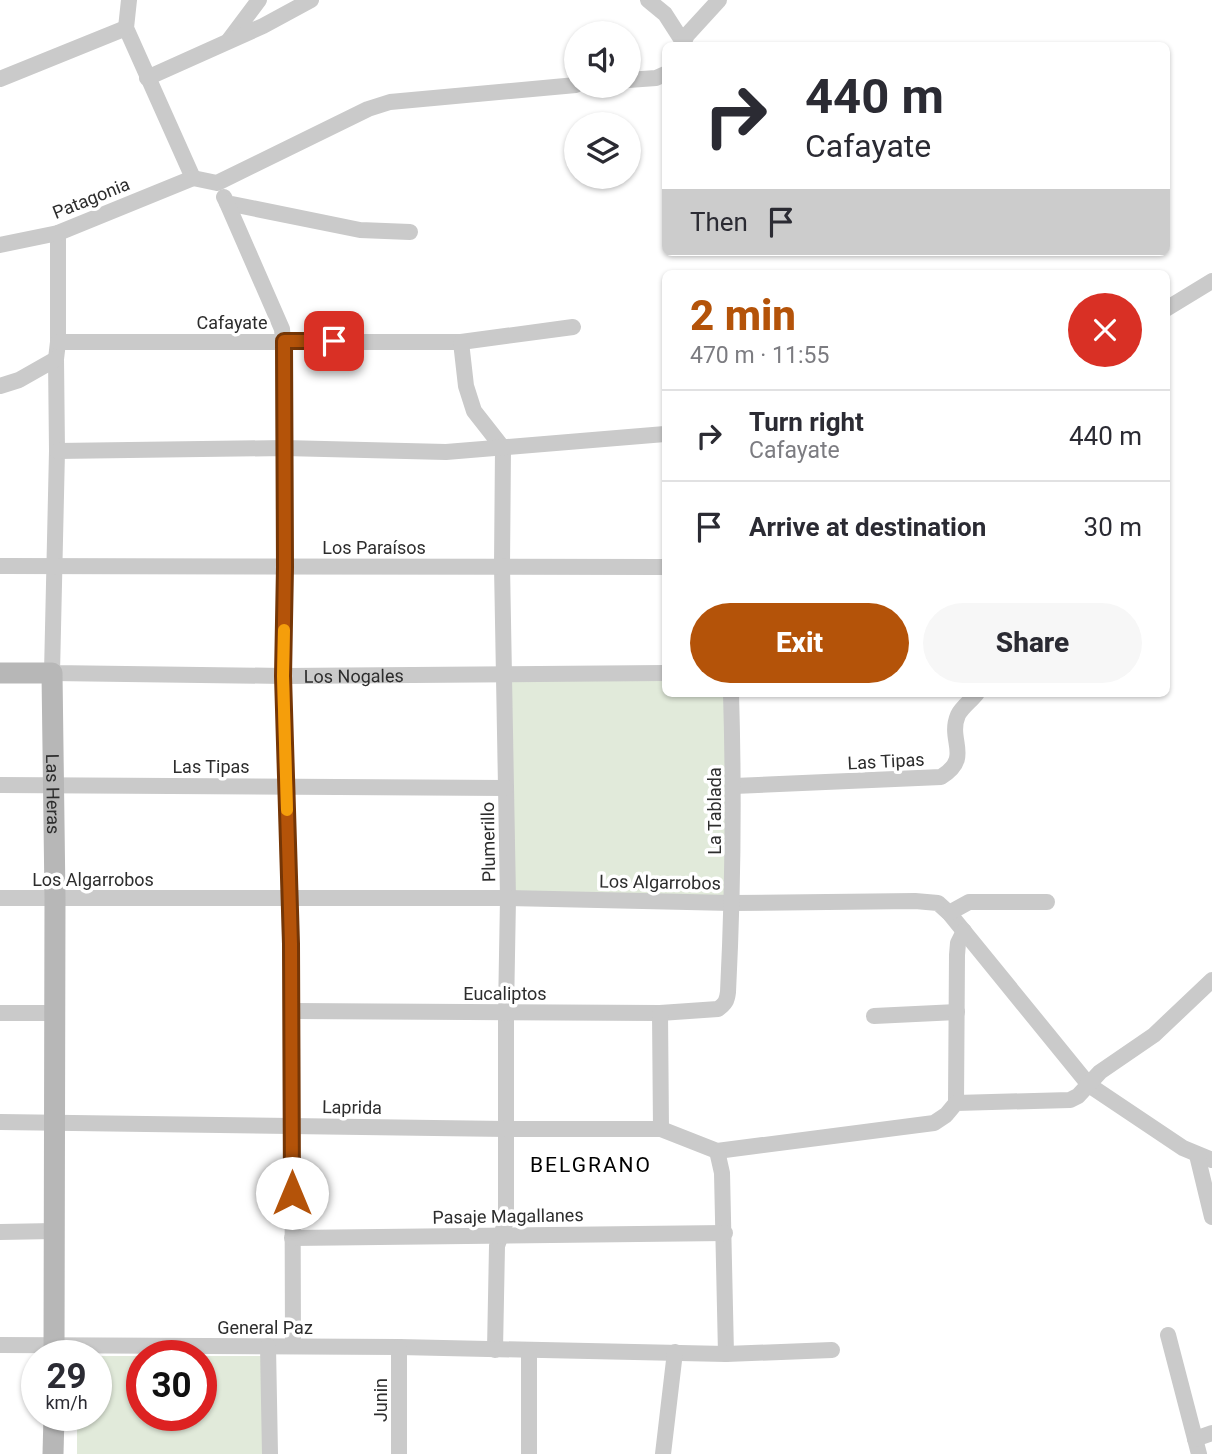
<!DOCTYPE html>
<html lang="en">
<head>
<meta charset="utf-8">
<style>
	body { margin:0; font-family:Roboto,sans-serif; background:#f7f7f7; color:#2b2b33; height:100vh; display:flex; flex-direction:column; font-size:26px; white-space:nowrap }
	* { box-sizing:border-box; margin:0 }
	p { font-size:23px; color:#7c7c81 }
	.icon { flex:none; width:38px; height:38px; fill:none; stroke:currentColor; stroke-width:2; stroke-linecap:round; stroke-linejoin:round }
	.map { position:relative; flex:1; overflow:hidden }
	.details { position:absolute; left:662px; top:270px; width:508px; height:427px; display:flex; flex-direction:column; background:#fff; border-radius:10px; box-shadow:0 2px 5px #0004 }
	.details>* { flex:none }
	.hud { position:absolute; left:662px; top:42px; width:508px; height:214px; border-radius:10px; box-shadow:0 2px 5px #0004; background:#fff; color:#2b2b33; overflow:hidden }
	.fabs { position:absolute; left:564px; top:21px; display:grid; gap:14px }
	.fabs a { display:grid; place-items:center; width:77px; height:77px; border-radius:50%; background:#fff; box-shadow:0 2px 5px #0004; font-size:35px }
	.speed { position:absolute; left:21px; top:1340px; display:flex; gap:14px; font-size:35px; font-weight:700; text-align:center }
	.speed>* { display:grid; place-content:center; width:91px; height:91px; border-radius:50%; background:#fff; box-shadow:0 2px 5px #0004; line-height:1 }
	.speed small { font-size:18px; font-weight:400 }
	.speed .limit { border:10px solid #d22; background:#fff; color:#111 }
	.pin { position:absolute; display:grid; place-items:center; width:60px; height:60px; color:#fff; margin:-30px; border-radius:14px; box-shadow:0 4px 10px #0006 }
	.me { position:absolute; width:77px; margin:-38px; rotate:0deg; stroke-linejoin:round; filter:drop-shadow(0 0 5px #0008) }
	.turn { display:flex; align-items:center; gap:24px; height:147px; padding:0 28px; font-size:32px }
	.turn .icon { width:91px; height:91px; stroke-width:2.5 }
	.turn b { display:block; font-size:49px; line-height:60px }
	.then { display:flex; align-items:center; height:66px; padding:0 28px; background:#0003; gap:14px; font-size:26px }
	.round { display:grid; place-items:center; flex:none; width:74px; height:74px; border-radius:37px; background:#f7f7f7 }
	.head { display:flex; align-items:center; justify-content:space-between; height:119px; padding:0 28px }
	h1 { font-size:42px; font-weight:800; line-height:52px; color:#b45309 }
	.primary-button { display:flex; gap:14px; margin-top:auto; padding:14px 28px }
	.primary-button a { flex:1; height:80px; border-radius:42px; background:#b45309; color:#fff; font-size:28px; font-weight:800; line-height:80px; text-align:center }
	.primary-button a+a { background:#f7f7f7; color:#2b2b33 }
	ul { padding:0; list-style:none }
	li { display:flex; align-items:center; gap:21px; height:91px; padding:0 28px; border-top:2px solid #e1e1e2 }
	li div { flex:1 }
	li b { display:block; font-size:26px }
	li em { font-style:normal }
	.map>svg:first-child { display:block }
	.green { fill:#e1eada }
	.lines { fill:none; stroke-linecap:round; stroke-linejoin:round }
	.street { stroke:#cacaca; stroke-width:16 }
	.secondary { stroke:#b7b7b7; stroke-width:21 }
	.route-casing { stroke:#753606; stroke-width:18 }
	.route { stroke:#b45309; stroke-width:12 }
	.slow { stroke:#f59e0b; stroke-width:12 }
	.labels { text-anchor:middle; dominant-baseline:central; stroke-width:7; stroke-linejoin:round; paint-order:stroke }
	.street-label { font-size:18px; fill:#2d2d2d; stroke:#fff }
	.quarter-label { font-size:21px; letter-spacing:2px; fill:#000; stroke:#fff }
</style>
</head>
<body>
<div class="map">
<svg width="1212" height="1454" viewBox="0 0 1212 1454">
	<rect width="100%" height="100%" fill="#fff"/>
	<g class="green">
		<path d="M665,673v20h66l1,210 -224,-5 -5,-224z"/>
		<path d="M96,1356h46v60h59v-60h62l1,98h-187v-38h19z"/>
	</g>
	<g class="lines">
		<g class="street">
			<path d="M129,0l-3,28 67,150"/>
			<path d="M648,0l17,14 18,28"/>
			<path d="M229,40l30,-40"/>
			<path d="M682,46l5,-11 32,-35"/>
			<path d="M147,78l116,-52 48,-26"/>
			<path d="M0,79l126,-51"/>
			<path d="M628,80l28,-2 9,-4"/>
			<path d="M193,178l24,5 151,-74 22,-7 186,-17"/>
			<path d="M224,197l3,6 133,27 50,2"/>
			<path d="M227,203l55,126 1,12 2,226 -2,109 9,335 1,335"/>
			<path id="s1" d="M58,233v109l-2,17 1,92 -5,222 231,3 382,-3"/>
			<path d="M0,245l58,-12 135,-55"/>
			<path d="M1166,309l46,-28"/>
			<path d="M58,342h403l112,-15"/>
			<path d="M461,342l5,44 8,25 29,37 -1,118 6,332 -2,114v209l-9,25 -2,104"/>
			<path d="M0,386l19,-6 37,-21"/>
			<path d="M57,451l227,-3 162,4 219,-18"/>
			<path d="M0,566l665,1"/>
			<path d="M0,785l506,3"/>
			<path d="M734,786l207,-9c32,-20 6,-36 17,-62 4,-8 14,-15 19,-22"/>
			<path d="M0,898h508l224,5 183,-2 23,2 11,10 140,172 94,63 29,12"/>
			<path d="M949,913l20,-11h78"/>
			<path d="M292,1011l368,2 58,-4c7,-5 9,-8 10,-17 5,-100 6,-199 3,-299"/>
			<path d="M0,1013h55"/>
			<path d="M660,1013l1,116"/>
			<path d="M874,1016l83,-4"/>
			<path d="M956,1103l1,-148 1,-12 6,-12"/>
			<path d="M0,1122l506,7h155l56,22 217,-28 12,-8 10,-12 114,-3 8,-4 22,-24 54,-37 58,-55"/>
			<path d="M717,1151l5,22 4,181"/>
			<path d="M1197,1155l15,62"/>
			<path d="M0,1232l54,-1"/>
			<path d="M292,1238l433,-5"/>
			<path d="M1168,1335l31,119"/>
			<path d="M0,1345l399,2 327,7 106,-4"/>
			<path d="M268,1346l2,108"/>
			<path d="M529,1350v104"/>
			<path d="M1195,1439l17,-6"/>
			<path d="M399,1454v-107"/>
			<path d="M663,1454l12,-102"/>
		</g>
		<g class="secondary">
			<path id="s2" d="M0,673h52l3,225 -1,458"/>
			<path d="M53,1454l1,-38"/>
		</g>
	</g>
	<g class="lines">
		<g class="route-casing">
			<path id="route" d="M292,1193l-1,-249 -8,-268 2,-109 -1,-226h50"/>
		</g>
		<use href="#route" class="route"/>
		<path class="slow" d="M284,630l-1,46 4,134"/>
	</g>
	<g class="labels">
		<g class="street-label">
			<text transform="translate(91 198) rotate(-22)">Patagonia</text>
			<text x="232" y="322">Cafayate</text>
			<text x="374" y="547">Los Paraísos</text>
			<text stroke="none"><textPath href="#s1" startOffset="742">Los Nogales</textPath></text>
			<text transform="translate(886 761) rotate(-3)">Las Tipas</text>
			<text x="211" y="766">Las Tipas</text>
			<text stroke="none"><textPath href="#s2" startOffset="173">Las Heras</textPath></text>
			<text transform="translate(714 811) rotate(-90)">La Tablada</text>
			<text transform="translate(488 842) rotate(-91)">Plumerillo</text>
			<text x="93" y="879">Los Algarrobos</text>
			<text transform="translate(660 882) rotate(1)">Los Algarrobos</text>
			<text x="505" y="993">Eucaliptos</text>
			<text transform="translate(352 1107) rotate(1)">Laprida</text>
			<text transform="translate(508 1216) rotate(-1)">Pasaje Magallanes</text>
			<text x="265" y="1327">General Paz</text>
			<text transform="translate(380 1400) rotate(-90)">Junin</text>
		</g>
		<g class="quarter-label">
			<text x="591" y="1165">BELGRANO</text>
		</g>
	</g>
</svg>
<div class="fabs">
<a><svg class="icon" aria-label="sound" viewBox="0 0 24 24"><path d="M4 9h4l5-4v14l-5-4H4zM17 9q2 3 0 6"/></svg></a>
<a><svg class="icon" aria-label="layers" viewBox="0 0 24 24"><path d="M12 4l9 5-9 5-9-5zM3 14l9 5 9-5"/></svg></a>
</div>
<div class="speed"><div>29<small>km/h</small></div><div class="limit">30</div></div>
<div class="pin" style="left:334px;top:341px;background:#d93025"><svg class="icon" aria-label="arrive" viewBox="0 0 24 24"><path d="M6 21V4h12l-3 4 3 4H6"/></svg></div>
<svg class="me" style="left:292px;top:1193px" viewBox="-20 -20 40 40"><circle r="19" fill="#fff"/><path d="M0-13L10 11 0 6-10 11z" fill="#b45309"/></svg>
<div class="hud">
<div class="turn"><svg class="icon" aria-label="right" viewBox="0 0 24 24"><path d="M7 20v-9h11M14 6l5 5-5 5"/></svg><div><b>440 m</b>Cafayate</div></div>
<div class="then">Then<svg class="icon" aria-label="arrive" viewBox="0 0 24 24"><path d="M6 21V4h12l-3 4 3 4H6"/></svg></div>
</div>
<section class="details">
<div class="head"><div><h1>2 min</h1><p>470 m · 11:55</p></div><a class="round" style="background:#d93025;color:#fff"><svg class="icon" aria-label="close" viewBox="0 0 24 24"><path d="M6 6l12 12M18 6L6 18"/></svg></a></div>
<ul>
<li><svg class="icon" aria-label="right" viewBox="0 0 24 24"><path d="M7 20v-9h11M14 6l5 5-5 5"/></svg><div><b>Turn right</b><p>Cafayate</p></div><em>440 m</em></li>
<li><svg class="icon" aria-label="arrive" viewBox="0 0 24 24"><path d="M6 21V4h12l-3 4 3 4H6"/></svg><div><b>Arrive at destination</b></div><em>30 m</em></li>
</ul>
<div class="primary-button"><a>Exit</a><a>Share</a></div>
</section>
</div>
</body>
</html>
